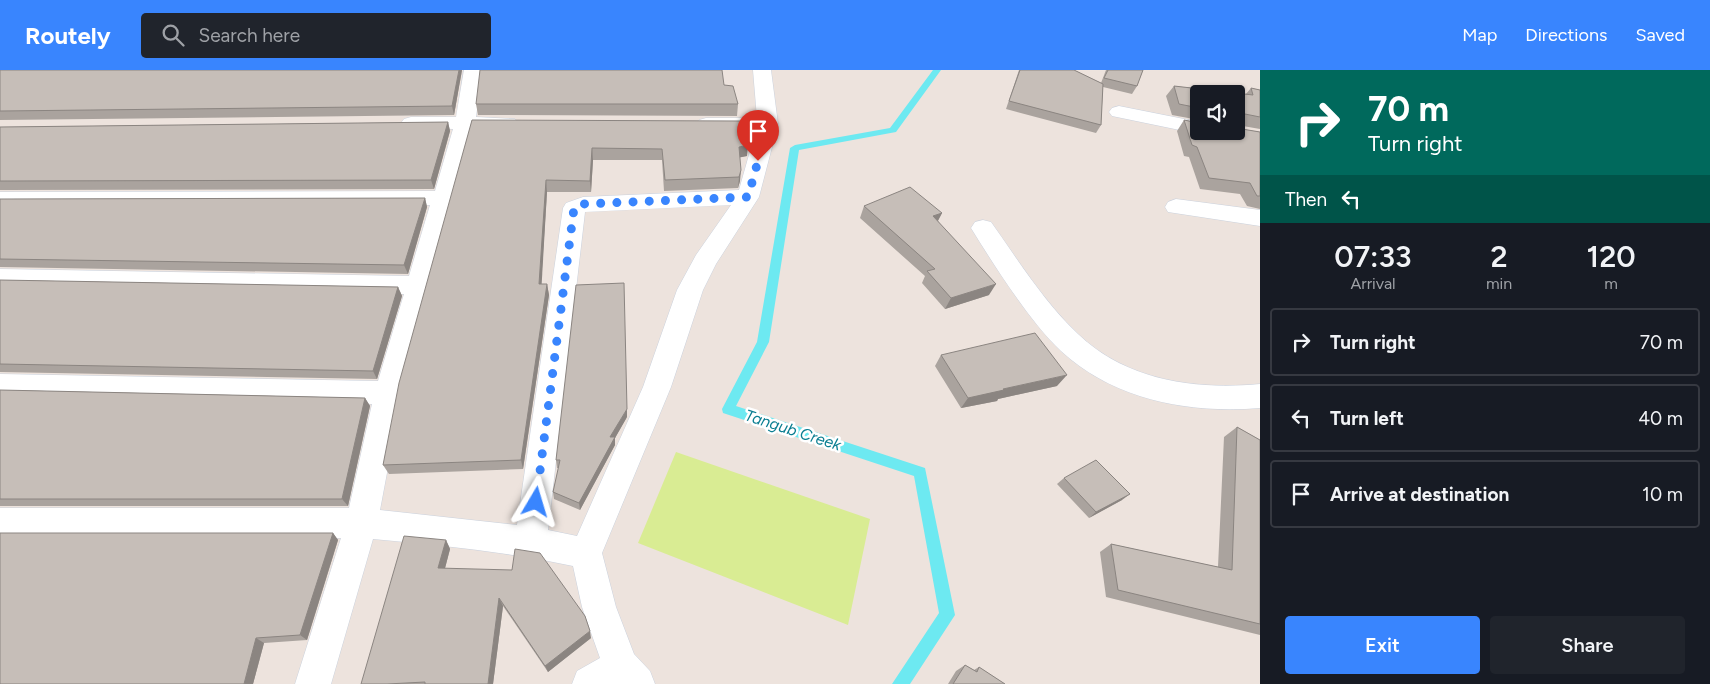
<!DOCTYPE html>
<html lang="en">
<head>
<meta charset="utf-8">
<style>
	body { margin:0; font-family:Figtree,sans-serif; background:#20242c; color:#f1f3f6; height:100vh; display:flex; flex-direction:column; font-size:19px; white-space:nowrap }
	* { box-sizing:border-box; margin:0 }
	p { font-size:16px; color:#9ea1a6 }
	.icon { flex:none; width:28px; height:28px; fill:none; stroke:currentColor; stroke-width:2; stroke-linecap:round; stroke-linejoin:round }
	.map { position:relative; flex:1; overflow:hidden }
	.side { display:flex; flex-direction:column; background:#171b24; width:450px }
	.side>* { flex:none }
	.top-card { background:#00695c; color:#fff; overflow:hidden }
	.controls { position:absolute; left:1190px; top:15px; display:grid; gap:10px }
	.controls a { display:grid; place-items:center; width:55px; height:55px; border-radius:5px; background:#171b24; box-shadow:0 1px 4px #0004; font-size:25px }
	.pin { position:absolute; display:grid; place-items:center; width:42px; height:42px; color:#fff; margin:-51px -21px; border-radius:50% 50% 50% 0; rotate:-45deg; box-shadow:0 0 5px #0007 }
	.pin .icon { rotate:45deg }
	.me { position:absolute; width:55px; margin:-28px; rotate:7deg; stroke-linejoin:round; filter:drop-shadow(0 0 4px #0008) }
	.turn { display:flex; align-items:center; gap:18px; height:105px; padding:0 25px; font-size:22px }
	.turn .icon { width:65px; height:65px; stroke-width:2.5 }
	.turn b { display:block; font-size:35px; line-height:42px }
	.then { display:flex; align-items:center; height:48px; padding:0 25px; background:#0003; gap:10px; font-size:19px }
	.eta { display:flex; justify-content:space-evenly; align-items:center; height:85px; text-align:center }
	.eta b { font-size:30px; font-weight:600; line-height:35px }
	.action { display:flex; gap:10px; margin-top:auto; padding:10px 25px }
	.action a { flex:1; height:58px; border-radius:5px; background:#3985fe; color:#fff; font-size:20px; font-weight:600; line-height:58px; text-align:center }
	.action a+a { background:#20242c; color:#f1f3f6 }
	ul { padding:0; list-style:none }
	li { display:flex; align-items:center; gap:15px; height:68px; margin:0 10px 8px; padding:0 15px; border:2px solid #363941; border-radius:5px }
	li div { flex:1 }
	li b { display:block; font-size:19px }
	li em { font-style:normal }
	header { display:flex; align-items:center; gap:30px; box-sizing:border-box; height:70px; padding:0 25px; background:#3985fe; color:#fff }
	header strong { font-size:24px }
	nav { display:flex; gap:28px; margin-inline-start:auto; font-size:18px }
	.search { width:350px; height:45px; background:#20242c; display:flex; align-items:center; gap:12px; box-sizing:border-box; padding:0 18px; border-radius:5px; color:#9ea1a6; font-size:19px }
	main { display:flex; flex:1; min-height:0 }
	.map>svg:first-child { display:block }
	.pitch { fill:#d9ec93 }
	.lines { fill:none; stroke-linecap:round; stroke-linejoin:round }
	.stream { fill:#6de9f1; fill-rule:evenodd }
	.street-casing { stroke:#cbd2dd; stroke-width:1 }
	.street { fill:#fff; fill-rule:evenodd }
	.wall { fill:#aaa39e }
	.shaded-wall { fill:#8b8581 }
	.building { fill:#c6beb8; stroke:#8b8581 }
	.route { stroke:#3985fe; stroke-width:9; stroke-dasharray:0 16.2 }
	.labels { text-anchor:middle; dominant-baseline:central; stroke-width:5; stroke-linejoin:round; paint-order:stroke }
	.water-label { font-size:16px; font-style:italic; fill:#0b7e91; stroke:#fff }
</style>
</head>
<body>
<header>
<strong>Routely</strong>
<div class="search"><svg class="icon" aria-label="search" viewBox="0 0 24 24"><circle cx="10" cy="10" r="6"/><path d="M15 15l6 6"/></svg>Search here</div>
<nav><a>Map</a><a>Directions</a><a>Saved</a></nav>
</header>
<main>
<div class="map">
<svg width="1260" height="614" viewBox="0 0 1260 614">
	<rect width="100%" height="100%" fill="#ede3dd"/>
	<path class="pitch" d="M676,382l194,67 -22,106 -210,-82z"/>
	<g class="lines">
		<path class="stream" d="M933,0h8l-45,62 -97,18 -30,192 -33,64 189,62 30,147 -45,69h-18l47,-71 -25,-137 -191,-63 -1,-4 35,-67 33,-194 5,-3 95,-17z"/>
		<g class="street-casing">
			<g id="street">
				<path d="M464,0h18l-6,47 39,2 3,4 -3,4 -42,2 -71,264 -22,117 137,15 46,-317 3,-5 17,-6 156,-7 17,-60h-50l-7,-2 -3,-4 3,-4 7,-2h51l-4,-48h18l7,54 -19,73 -43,67 -13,26 -32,97 -69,166 14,54 18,47 16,17 5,13h-83l5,-13 23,-13 -18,-51 -9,-41c-66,-14 -133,-21 -200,-27l-42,145h-36l46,-146h-341v-30h349l23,-104 -372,-8v-22l378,7 26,-87 -404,-7v-18l409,7 21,-71 -430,1v-14l435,-1 18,-62 -49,-2 -3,-4 3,-4 7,-2h45zM731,135l-35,50 -19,35 -34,97 -66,149 -29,-6 37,-318z"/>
				<path d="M1119,36l80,16v9h8l-8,3 -87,-18 -3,-4 3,-4z"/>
				<path d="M1176,129l84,11v16l-92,-14 -3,-5 3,-5z"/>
				<path d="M983,150l8,2c27,38 53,80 87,112 49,47 118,56 182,50v24c-70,6 -146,-8 -199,-57 -31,-29 -67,-86 -90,-123l4,-6z"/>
			</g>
		</g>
		<use href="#street" class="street"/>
	</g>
	<g class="wall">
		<path d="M0,0h462l-8,45 -454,5z"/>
		<path d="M1019,0h55l27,13 5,-13h37l-6,16 -5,8 -29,-7 -2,38 -5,8 -90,-24z"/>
		<path d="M724,15l14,19 -1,12 -259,-1 -2,-11z"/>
		<path d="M1174,16l72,8 5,-6 9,2v39l-23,-4 -1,1v-32h-37v26l-27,-5 -6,-19z"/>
		<path d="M472,50l275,36 -7,1v24l-2,7 -74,3 -2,-31h-69l-2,32h-44l-6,92h6l2,11 -26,174 -134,5 -6,-9z"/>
		<path d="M1184,50l76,12v77l-13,-3 -7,-12 -40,-5 -11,-32 -5,-1 -7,-25z"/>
		<path d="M448,52l2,9 -16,58 -434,1v-63z"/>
		<path d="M425,128l2,9 -19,67 -408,-7v-68z"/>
		<path d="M864,136l78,7 -4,8 51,74 -44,14 -23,-26 3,-7 -65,-58z"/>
		<path d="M0,210l398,7 4,9 -25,83 -377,-7z"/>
		<path d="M941,285l116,31 -59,13 -1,2 -36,7 -26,-42z"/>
		<path d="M0,320l365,8 5,8 -22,100h-348z"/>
		<path d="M627,347l-12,21v7l-35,65 -26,-11 -1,-7 6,-24h-2l-1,-8z"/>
		<path d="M1237,357l23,13v195l-154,-38 -6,-45 11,-8 107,23 6,-130z"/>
		<path d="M1064,408l58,22 -33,18 -32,-34z"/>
		<path d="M333,463l5,7 -31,100 -43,3 -11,41h-253z"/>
		<path d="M446,470l4,9 -5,19 146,70 -43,34 -45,-66 -10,78h-132z"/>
		<path d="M965,595l9,5 5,-3 26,17h-57l8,-13z"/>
	</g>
	<g class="shaded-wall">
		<path d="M459,0h3l-8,45 -2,-9z"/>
		<path d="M448,52l2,9 -16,58 -3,-9z"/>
		<path d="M748,75l-1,11 -10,2 2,-11z"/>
		<path d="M592,78l1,12 -2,32 -1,-11z"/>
		<path d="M741,100l-1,11 -2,7 1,-11z"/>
		<path d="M546,110l1,12 -6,103 -2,-11z"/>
		<path d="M425,128l2,9 -19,67 -4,-9z"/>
		<path d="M942,143l-6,11 -3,-8z"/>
		<path d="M547,214l2,11 -26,174 -2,-9z"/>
		<path d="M996,214l-7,11 -44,14 6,-11z"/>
		<path d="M398,217l4,9 -25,83 -4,-8z"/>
		<path d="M1067,305l-10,11 -59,13 -1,2 -36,7 7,-10 35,-9z"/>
		<path d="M365,328l5,8 -22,100 -6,-7z"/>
		<path d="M627,339v8l-12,21v7l-35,65 -1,-7 31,-66z"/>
		<path d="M1130,424l-8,6 -33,18 7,-6z"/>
		<path d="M333,463l5,7 -31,100 -7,-5z"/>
		<path d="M446,470l4,9 -7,27 -5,-8z"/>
		<path d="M499,528l4,8 -10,78h-5z"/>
		<path d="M590,561l1,7 -43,34 -3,-6z"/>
		<path d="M256,568l8,5 -11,41h-9z"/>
	</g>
	<g class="building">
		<path d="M0,0h459l-7,36 -452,5z"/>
		<path d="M480,0h242l2,15 9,1 5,18h-262z"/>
		<path d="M1020,0h54l29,14 -2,41 -92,-24z"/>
		<path d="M1108,0h35l-6,16 -33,-8z"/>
		<path d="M1174,16l79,9 -2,-7 9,2v27l-15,-3 -2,4h-7v-24h-37v14l-20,-4z"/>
		<path d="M472,50l270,1 6,24 -9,2 2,23 -2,7 -74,3 -3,-31 -70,-1 -2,33 -44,-1 -7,104h8l-26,176 -138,5 16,-82z"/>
		<path d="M1184,50l15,3v8h37v-3l24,4v64h-3l-7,-13 -41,-5 -12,-31 -5,-2z"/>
		<path d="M448,52l-17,58 -431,1v-54z"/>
		<path d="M910,117l32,26 -9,3 63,68 -45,14 -24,-27 8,-2 -71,-63z"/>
		<path d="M425,128l-21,67 -404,-6v-60z"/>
		<path d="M0,210l398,7 -25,84 -373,-7z"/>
		<path d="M624,213l3,126 -17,28h5l-36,66 -26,-11 7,-32h-4l20,-175z"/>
		<path d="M1035,263l32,42 -64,14 1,1 -36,8 -27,-43z"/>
		<path d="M0,320l365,8 -23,101h-342z"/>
		<path d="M1237,357l23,13v184l-142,-34 -7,-46 121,26z"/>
		<path d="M1096,390l34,34 -34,18 -32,-34z"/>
		<path d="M0,463h333l-33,102 -44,3 -12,46h-244z"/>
		<path d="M404,466l42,4 -8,28 74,2 3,-21 25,4 45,63 5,15 -45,35 -46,-68 -11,86h-63v-2l-38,2h-26z"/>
		<path d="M965,595l12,7 2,-5 26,17h-52z"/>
	</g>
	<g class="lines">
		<path class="route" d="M536,432l38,-294 9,-4 165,-7 10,-36"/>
	</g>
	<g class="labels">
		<g class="water-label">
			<text transform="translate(793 360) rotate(18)">Tangub Creek</text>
		</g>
	</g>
</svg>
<div class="controls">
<a><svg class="icon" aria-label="sound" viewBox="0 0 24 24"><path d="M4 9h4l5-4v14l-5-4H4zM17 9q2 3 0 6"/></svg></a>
</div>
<div class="pin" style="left:758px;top:91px;background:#d93025"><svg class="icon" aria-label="arrive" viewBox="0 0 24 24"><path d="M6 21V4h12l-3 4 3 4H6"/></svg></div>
<svg class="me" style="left:536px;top:432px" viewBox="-20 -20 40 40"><path d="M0-17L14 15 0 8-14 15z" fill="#3985fe" stroke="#fff" stroke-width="4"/></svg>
</div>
<section class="side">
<div class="top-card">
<div class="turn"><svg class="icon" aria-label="right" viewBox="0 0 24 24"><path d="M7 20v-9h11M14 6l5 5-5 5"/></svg><div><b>70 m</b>Turn right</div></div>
<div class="then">Then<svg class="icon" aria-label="left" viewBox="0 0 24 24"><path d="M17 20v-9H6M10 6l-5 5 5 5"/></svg></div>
</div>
<div class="eta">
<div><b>07:33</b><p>Arrival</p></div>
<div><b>2</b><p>min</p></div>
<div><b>120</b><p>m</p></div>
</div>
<ul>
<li><svg class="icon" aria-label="right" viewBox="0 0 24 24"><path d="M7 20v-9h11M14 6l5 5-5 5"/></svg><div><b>Turn right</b></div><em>70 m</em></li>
<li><svg class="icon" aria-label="left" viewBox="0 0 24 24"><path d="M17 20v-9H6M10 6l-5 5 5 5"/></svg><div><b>Turn left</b></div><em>40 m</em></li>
<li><svg class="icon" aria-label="arrive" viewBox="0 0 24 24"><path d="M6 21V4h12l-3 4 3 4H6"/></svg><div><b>Arrive at destination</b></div><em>10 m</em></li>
</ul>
<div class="action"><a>Exit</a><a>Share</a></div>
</section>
</main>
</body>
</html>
